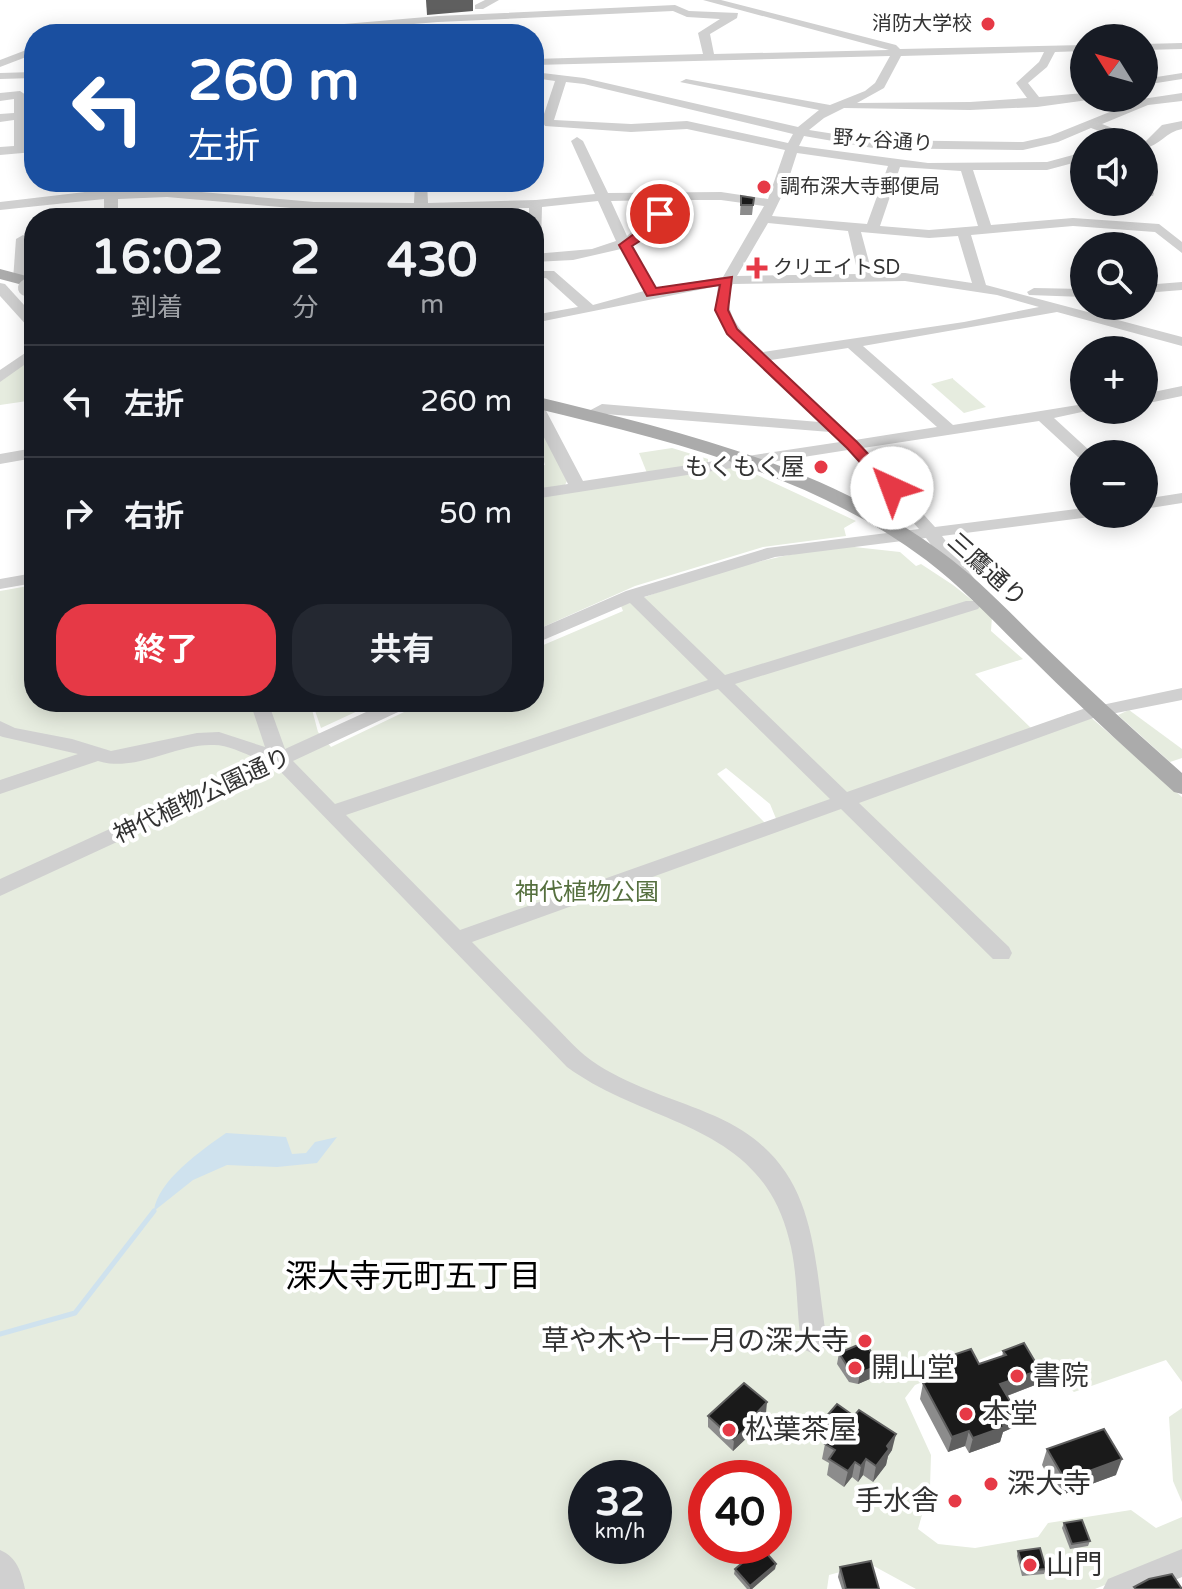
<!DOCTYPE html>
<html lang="ja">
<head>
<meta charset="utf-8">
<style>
	body { margin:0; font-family:"Varela Round","Noto Sans JP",sans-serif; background:#242831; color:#f1f3f6; height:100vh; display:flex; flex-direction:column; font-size:30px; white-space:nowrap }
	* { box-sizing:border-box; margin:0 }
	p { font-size:26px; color:#9ea1a6 }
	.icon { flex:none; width:44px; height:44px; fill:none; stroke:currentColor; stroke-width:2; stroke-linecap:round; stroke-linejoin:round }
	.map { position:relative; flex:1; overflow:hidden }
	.details { position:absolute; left:24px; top:208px; width:520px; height:504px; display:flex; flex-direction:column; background:#171b24; border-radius:32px; box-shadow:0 4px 20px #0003 }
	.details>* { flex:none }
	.banner { position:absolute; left:24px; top:24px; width:520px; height:168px; border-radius:32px; box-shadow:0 4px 20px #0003; background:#1a4fa0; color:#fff; overflow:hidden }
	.needle { width:52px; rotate:307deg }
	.controls { position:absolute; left:1070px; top:24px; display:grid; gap:16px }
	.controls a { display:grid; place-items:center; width:88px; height:88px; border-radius:50%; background:#171b24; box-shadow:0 4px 20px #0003; font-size:40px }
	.speed { position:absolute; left:568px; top:1460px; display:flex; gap:16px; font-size:40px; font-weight:700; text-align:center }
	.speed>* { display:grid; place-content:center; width:104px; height:104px; border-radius:50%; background:#171b24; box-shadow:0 4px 20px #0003; line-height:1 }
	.speed small { font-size:20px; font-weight:400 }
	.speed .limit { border:12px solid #d22; background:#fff; color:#111 }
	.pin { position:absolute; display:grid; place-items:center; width:68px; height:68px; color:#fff; margin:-34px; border:4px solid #fff; border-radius:50%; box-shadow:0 2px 8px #0007 }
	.me { position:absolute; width:88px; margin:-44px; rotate:317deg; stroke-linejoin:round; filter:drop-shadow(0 0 6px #0008) }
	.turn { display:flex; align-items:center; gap:28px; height:168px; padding:0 32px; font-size:36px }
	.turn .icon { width:104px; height:104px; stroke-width:2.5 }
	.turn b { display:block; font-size:56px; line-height:68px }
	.eta { display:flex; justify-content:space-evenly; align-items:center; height:136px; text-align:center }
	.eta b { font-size:48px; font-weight:700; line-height:56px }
	.action { display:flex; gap:16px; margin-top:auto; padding:16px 32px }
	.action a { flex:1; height:92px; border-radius:32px; background:#e63946; color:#fff; font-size:32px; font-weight:700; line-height:92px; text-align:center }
	.action a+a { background:#242831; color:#f1f3f6 }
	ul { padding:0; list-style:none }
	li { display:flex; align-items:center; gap:24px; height:112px; padding:0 32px; border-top:2px solid #363941 }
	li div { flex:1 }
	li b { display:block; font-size:30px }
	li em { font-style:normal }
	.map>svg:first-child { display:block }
	.green { fill:#e6ecdf; fill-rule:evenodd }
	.water { fill:#cfe2ee }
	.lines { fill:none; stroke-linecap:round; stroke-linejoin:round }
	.stream { stroke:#cfe2ee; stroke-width:5 }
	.minor { fill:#d0d0d0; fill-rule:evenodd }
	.major { fill:#ababab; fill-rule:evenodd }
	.minor-bridge { stroke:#d0d0d0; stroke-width:16 }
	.wall { fill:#8c8c8c }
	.shaded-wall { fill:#5f5f5f }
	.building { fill:#1a1a1a; stroke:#5f5f5f; stroke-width:2 }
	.route { fill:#e63946; stroke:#96252e; stroke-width:2 }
	.poi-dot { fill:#e63946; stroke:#fff; stroke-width:3 }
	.labels { text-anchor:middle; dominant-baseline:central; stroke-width:8; stroke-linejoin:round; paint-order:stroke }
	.far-poi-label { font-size:20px; fill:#333; stroke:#fff; text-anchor:start }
	.far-street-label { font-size:20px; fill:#333; stroke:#fff }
	.poi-label { font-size:24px; fill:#333; stroke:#fff; text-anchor:end }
	.street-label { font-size:24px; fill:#333; stroke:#fff }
	.park-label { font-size:24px; fill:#56703f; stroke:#fff }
	.near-poi-label { font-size:28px; fill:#333; stroke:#fff; text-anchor:start }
	.near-neighbourhood-label { font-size:32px; fill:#000; stroke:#fff }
</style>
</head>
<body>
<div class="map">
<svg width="1182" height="1589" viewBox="0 0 1182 1589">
	<rect width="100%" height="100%" fill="#fff"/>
	<g class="green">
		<path d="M34,354v46l-34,5v-25z"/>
		<path d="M953,378v1l33,28 -22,6 -33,-29z"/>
		<path d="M534,413l33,68 -2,4 -31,5v-23l11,-2 -3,-10 -8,1z"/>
		<path d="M672,448l36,11v6l-61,8 -8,-20z"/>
		<path d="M736,465l120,56 -12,7 2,8 -83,11 -128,39 -101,45v-70l3,-1 -3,-63z"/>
		<path d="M845,546l55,6 16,14 5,-2 32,21 39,31 -1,15 32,28 -48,15 58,56 35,-16 10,3 9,-3 95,83v585l-16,-22 -92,32 -57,-47 -102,40 -10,13 26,57 -1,32 -12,42 20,15 37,4 63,-11 10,-14 83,-13 25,18 26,-11v37l-87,35h-179l-46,-25 -41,11 -2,14h-827v-998l34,-6v117h276l8,30 13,15 94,-45h109v-53l89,-38 -2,-5c74,-28 147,-51 224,-60zM726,768l44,36 7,17 -11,3 -49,-50zM586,1478h68v68h-68zM706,1478h68v68h-68z"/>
		<path d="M312,702h65l-56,26z"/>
		<path d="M1129,710l53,39v9l-12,4 -52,-47z"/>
		<path d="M1182,1408v94l-9,-21 -4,-64z"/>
	</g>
	<path class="water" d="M226,1133l60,4 6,17 14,-1 9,-11 22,-5 -20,26 -40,4 -50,-2 -34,15 -39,31c3,-30 49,-62 72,-78z"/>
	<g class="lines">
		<path class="stream" d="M0,1334l75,-21 79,-102"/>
		<g class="minor">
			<path d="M485,0h14l-16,9h-8v-4z"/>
			<path d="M703,0h18l175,45 4,4 184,-4v6l-29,1 -8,15 -19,16 11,14 45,-4v5l4,2 -51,7 -67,3 -126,-2 -20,10 -15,12 64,10 150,2 27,-6 92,-37 40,-6v8l-34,4 -46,19 44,17 16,-16 20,-4v8c-16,3 -22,16 -38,20v-7h-15l-38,-14 -33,14 -35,8 -150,-2 -69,-12 -5,10 129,17 119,-1 37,-10v8l-37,10h-74l18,55 82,-7 86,6 23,18v11l-27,-21 -82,-6 -102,9 15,50 196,52v9l-125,-34 -194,34 90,79 131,-21v6h7l-37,8 36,33 2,3h-8v5l-6,-2 -39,-36 -176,27 72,79 149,-19v6h8l-2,3 -148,19 34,45 -9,5 -6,-1 -35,-47 -151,19 -131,40 81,78 241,-74h12l3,4 -3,4 -243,75 112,108 236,-83 99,-21v12l-86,17 -237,86 150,144 3,6 -3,6h-16l-152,-150 -369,133c26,26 51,52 77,78 16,16 30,33 49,45 36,23 78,34 117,51 104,46 97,133 112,226l-4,8 -9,4 -9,-4 -4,-8c-5,-34 -3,-70 -12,-103 -29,-117 -140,-112 -222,-172l-290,-299 -277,128v-17l261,-119c-14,-5 -32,-15 -47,-15 -38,-2 -78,28 -116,16l-98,33v-14l78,-26 -75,-17 -3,-1v-15l15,7 57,11 39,12 86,-18 22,-1 46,15 -15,-45h18l17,47 103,-47h25l-2,4 -118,55 42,43 373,-124 -78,-77 -96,41v-13l92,-40 141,-43 152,-19 -71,-79 -314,49v-10l34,-5 -34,-66v-20l8,5 41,78 257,-39 -10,-10 -225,-18 -8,5h-12v-6l17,-9 217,18 -92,-88 -12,-24 3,-24 -184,37v-8l44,-8 -32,-29 -12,1v-8h20l39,34 51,-14 -23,-42 -48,11 -39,2v-8l58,-5 24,-8 -18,-40 -56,6 -1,36 -7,4v-29h-5v-10l-215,2 -147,-13 -49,2v19h-14v-19l-104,11v-8l85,-10 82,-3 147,13 100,1 1,-21h12l1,21 108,-3 59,-6 -24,-53 6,-4 6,4 25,52 113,-1 47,7 17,-49 -98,-21 -56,3 -86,-6 -3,-5 -8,-2v-8l10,3 11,-33 -21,-3v-6l50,6 214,49 21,-17 -139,-28 6,-3 144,26 35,-14 10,-8 15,-27 -356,9v-6l169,-5 -5,-21 22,-14 -33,-2 -14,-6 -235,11 -147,12 53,-10 94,-8 237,-11 14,6 49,2 -1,5 -27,16 4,20 175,-4zM1044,52l-5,10 -23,21 11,15 -57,4 -113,1 27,-15 17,-32zM566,82l18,2 209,50 -5,9 -101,-22 -56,3 -77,-4zM797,153l91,13 -21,58 -95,-8 14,-29zM900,167l61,4 17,55 -49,4 -49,-4zM658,200l-7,14 -24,22 -16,-35zM671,200h50l43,6 -41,71 -67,11 -25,-44c20,-11 31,-24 40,-44zM768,223l80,8 10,43 -121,2zM861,232l68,6 29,-2 14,47 -67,-10h-33zM905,281l92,14 42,12 -75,15 -201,30c-19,-18 -44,-39 -30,-68zM848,348l89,79 -82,13 -84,-80zM718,689l112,110 -370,131 -114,-115z"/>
			<path d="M1182,43v6l-38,1v-6z"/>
			<path d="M34,47v7l-34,13v-7z"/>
			<path d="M34,72v6l-34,1v-6z"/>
			<path d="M1182,73v6l-38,6v-6z"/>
			<path d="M20,91l6,4v17l8,-1v8h-8v26l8,-1v8l-34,3v-8l14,-1v-26l-14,2v-8l14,-1v-14l-14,2v-8z"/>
			<path d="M1144,183l10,10 -1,3h-9z"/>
			<path d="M23,235l7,4 -3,41 -7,4 -7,-4 3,-41z"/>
			<path d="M1182,282v8l-38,3v-8z"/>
			<path d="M0,283l5,1 29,32v13l-5,-1 -29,-32z"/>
			<path d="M1034,288l50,1v8l-55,-2 -2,-3z"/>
			<path d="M34,347v11l-34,24v-12z"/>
			<path d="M1182,386v10l-38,8v-10z"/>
			<path d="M34,448v10l-34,6v-10z"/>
			<path d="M1182,493v10l-38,6v-10z"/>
			<path d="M34,573v10l-34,6v-10z"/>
			<path d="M1182,1549v28l-28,12h-51l5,-10z"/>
			<path d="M0,1550c17,7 21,22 25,39h-25z"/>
		</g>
		<g class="major">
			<path d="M0,269l34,9v10l-34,-9z"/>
			<path d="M534,396c142,35 287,67 406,155 38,27 70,62 103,94 45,44 92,86 139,128v21l-8,-2c-50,-45 -99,-90 -146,-137 -33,-32 -65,-67 -102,-95 -115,-86 -255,-119 -392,-152z"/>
		</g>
		<path class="minor-bridge" d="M26,288l8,-6"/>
	</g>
	<g class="wall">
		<path d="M741,196l13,2 -2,17h-12z"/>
		<path d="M1003,1351l32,34 -28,11 10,17 -5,15 -9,4 -3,10 -31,11 -4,-7 -17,6 -28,-53 3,-16 16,-5 -2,-3 4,-16 38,5 23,-7z"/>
		<path d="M839,1353l37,7 -4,18 -14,6 -9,-2 -12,-18z"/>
		<path d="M766,1413l-14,14v6l-19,18 -25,-24v-11z"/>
		<path d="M824,1419l68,31 -4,6 -2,9 -13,17 -10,-7 -5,7 -6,-5 -8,10 -17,-12 2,-12 -7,-4 3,-15 3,-4 -7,-5z"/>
		<path d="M1047,1449l69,26 -57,21 -17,-31z"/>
		<path d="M1064,1523l26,18 -2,5 -18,3 -8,-21z"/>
		<path d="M1018,1551l28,18 -2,5 -22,2 -5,-20z"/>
		<path d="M776,1564l-1,5 -23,20h-5l-13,-15 1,-5z"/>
		<path d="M840,1567l39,22h-37l-4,-12z"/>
	</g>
	<g class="shaded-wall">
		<path d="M426,0h47v11l-46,4z"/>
		<path d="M876,1360l-4,18 -14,6 2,-11 12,-11z"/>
		<path d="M1040,1370l-5,15 -39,15 4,-16z"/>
		<path d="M767,1402l-1,11 -14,14v6l-19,18 1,-11 16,-20z"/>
		<path d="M1017,1413l-5,15 -9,4 -3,10 -31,11 4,-15 27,-19z"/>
		<path d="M969,1431l-4,15 -17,6 4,-15z"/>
		<path d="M896,1434l-4,16 -4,6 -2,9 -13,17 3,-16 11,-20z"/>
		<path d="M866,1459l-3,16 -5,7 3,-16z"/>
		<path d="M1122,1459l-6,16 -57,21 6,-16z"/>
		<path d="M855,1462l-3,15 -8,10 4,-16z"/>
		<path d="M776,1564l-1,5 -23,20h-2v-3z"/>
	</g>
	<g class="building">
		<path d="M741,196l13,2 -1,7h-12z"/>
		<path d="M865,1342l11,18 -4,2 3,5 -15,6 -9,-1 -12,-19z"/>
		<path d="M1024,1343l16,27 -40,14 17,29 -17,6 4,8 -31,11 -4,-7 -17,6 -29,-54 26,-9 -8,-15 30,-10 8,15 27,-9 -3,-4z"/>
		<path d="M744,1383l23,19 -17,18 3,2 -19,18 -26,-24z"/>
		<path d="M837,1404l17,12 5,-6 37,24 -9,12 2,3 -13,17 -10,-7 -5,7 -6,-4 -7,9 -19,-12 6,-9 -10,-6 11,-16 -12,-9z"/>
		<path d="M1104,1429l18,30 -57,21 -18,-31z"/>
		<path d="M1082,1520l8,21 -18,3 -8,-21z"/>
		<path d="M761,1547l15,17 -26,22 -15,-17z"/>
		<path d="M1040,1548l6,21 -22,2 -6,-20z"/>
		<path d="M871,1561l8,28h-33l-6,-22z"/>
		<path d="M1172,1574l10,15h-46l-2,-2 15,-8z"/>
	</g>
	<path class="route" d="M656,212l10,2 -15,20 -19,12 24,42 76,-11 -4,33 9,19 120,113 40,43v6h-11l-39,-43 -120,-114 -12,-24 5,-25 -73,11 -28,-51 23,-17z"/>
	<g class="poi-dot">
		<circle cx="988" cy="24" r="8"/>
		<circle cx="764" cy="187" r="8"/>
		<path d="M753 256h8v8h8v8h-8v8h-8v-8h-8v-8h8z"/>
		<circle cx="821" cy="467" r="8"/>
		<circle cx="865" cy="1341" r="8"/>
		<circle cx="855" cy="1368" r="8"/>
		<circle cx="1017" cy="1376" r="8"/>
		<circle cx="966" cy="1414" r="8"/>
		<circle cx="729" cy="1430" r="8"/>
		<circle cx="991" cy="1484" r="8"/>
		<circle cx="955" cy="1501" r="8"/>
		<circle cx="1030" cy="1565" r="8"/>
	</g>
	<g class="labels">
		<g class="far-poi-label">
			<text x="972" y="24" text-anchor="end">消防大学校</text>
			<text x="780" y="187">調布深大寺郵便局</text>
			<text x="773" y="268">クリエイトSD</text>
		</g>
		<g class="far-street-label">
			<text transform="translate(883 141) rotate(4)">野ヶ谷通り</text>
		</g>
		<g class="poi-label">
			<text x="805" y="467">もくもく屋</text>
		</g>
		<g class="street-label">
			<text transform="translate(987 570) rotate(42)">三鷹通り</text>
			<text transform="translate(202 796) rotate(-25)">神代植物公園通り</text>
		</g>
		<g class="park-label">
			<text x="587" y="892">神代植物公園</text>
		</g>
		<g class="near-poi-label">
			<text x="849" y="1341" text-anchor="end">草や木や十一月の深大寺</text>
			<text x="871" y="1368">開山堂</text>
			<text x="1033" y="1376">書院</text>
			<text x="982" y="1414">本堂</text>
			<text x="745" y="1430">松葉茶屋</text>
			<text x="1007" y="1484">深大寺</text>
			<text x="939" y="1501" text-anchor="end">手水舎</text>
			<text x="1046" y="1565">山門</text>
		</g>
		<g class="near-neighbourhood-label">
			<text x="413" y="1277">深大寺元町五丁目</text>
		</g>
	</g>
</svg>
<div class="controls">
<a><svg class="needle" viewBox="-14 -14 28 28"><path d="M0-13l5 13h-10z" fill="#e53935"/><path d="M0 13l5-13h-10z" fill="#9ea1a6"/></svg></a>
<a><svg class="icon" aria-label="sound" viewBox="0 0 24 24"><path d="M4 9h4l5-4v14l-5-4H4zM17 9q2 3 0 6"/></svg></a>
<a><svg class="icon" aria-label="search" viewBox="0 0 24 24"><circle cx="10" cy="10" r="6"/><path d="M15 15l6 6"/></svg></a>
<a>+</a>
<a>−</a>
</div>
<div class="speed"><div>32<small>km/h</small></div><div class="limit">40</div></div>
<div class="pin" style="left:660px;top:214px;background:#d93025"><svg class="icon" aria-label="arrive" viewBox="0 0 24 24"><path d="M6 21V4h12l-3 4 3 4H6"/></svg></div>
<svg class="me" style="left:892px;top:488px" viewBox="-20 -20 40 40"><circle r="19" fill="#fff"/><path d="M0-13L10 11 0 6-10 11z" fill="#e63946"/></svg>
<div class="banner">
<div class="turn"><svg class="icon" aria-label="left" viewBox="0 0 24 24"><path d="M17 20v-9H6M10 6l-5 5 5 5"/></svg><div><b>260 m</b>左折</div></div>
</div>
<section class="details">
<div class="eta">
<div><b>16:02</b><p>到着</p></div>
<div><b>2</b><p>分</p></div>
<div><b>430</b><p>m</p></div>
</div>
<ul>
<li><svg class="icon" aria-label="left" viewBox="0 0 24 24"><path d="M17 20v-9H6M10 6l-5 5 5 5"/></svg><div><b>左折</b></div><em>260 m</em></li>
<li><svg class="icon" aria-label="right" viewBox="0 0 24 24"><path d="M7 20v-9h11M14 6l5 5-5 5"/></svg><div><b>右折</b></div><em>50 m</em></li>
</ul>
<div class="action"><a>終了</a><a>共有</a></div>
</section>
</div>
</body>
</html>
